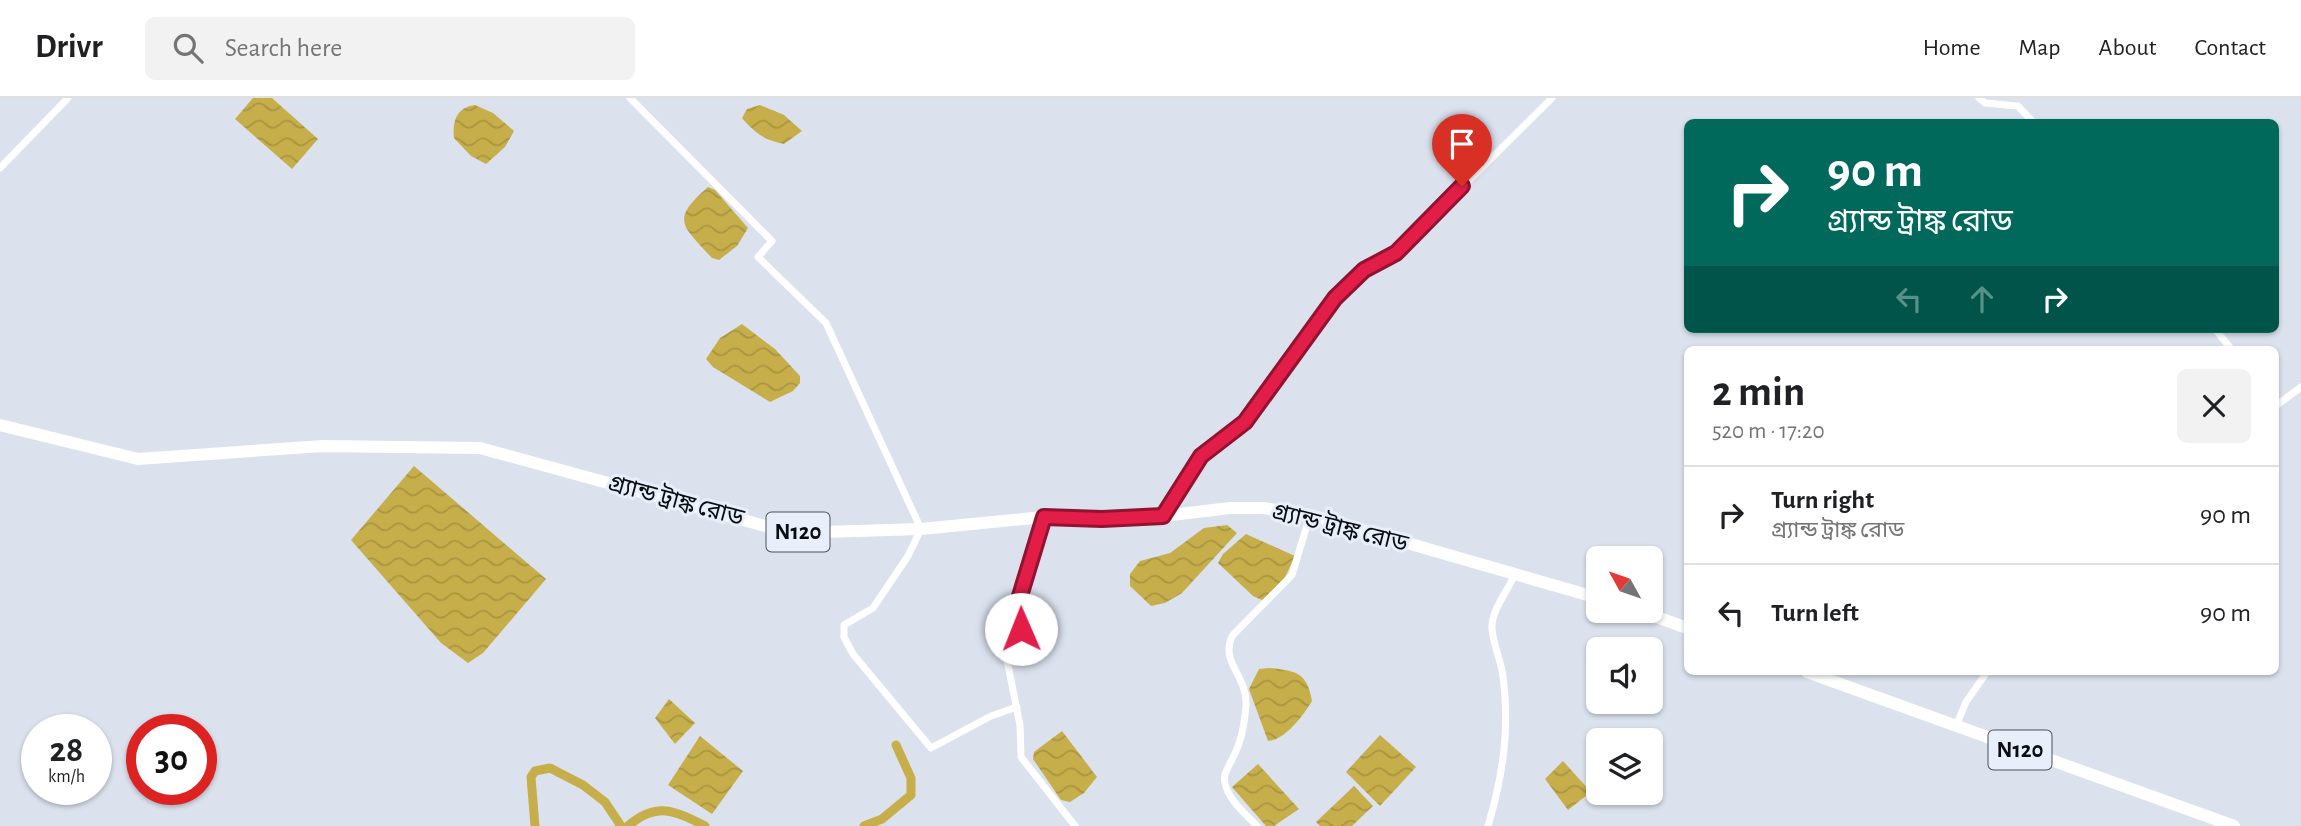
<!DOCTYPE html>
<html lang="en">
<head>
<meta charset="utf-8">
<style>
	body { margin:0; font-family:"Alegreya Sans","Noto Sans Bengali",sans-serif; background:#f2f2f2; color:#202124; height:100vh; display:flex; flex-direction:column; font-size:26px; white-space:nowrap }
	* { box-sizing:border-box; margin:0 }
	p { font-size:23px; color:#757577 }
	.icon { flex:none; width:38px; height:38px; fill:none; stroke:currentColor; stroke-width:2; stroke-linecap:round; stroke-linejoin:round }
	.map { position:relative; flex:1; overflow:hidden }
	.drawer { position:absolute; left:1684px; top:248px; width:595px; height:329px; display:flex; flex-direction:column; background:#fff; border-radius:10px; box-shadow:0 2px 5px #0004 }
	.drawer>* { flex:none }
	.hud { position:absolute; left:1684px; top:21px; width:595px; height:214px; border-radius:10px; box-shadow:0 2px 5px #0004; background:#00695c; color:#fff; overflow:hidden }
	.needle { width:46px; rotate:310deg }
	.controls { position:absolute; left:1586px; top:448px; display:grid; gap:14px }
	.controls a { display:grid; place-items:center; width:77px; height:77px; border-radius:10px; background:#fff; box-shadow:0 2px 5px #0004; font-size:35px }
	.speed { position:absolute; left:21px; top:616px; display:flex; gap:14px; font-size:35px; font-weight:700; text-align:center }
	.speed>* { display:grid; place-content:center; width:91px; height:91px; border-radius:50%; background:#fff; box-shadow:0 2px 5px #0004; line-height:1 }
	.speed small { font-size:18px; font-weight:400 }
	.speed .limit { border:10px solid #d22; background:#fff; color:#111 }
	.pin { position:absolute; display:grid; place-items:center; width:60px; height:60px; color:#fff; margin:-72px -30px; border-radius:50% 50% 50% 0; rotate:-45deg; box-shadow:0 0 7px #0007 }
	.pin .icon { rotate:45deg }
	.me { position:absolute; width:77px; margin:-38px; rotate:359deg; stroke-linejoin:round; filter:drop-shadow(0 0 5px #0008) }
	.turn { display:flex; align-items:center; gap:24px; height:147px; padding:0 28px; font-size:32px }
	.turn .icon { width:91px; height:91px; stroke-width:2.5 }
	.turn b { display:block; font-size:49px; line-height:60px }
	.lanes { display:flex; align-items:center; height:66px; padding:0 28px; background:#0003; justify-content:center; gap:35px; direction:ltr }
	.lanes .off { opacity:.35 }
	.round { display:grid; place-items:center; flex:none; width:74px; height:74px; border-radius:10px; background:#f2f2f2 }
	.summary { display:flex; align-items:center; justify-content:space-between; height:119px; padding:0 28px }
	h1 { font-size:42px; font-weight:700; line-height:52px }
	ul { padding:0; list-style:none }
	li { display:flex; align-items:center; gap:21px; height:98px; padding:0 28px; border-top:2px solid #e0e0e0 }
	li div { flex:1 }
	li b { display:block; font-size:26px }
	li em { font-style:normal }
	header { display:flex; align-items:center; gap:42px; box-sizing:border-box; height:98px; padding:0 35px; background:#fff; border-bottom:2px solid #e0e0e0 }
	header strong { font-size:33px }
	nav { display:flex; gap:38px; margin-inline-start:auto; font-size:24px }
	.search { width:490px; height:63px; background:#f2f2f2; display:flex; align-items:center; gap:18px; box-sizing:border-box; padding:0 24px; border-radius:10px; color:#757577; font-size:26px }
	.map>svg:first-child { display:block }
	.water { fill:url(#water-waves) }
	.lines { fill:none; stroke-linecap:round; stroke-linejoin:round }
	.canal { stroke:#c6af4a; stroke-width:9 }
	.street { stroke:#fff; stroke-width:7 }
	.highway { stroke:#fff; stroke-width:12 }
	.route-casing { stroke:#92132f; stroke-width:18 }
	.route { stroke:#e11d48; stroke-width:12 }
	.labels { text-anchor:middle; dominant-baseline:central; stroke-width:6; stroke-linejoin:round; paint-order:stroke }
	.shield { fill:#e8effb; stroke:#4c5056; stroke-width:2 }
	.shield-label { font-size:23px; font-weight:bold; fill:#090c10 }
	.street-label { font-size:24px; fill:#090c10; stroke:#e8effb }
</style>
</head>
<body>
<header>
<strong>Drivr</strong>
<div class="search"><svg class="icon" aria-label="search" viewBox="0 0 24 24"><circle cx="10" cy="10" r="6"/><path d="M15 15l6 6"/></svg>Search here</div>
<nav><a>Home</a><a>Map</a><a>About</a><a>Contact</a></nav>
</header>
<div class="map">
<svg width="2301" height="728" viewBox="0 0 2301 728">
	<defs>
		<pattern id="water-waves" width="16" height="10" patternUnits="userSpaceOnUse" patternTransform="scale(1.75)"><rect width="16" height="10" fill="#c6af4a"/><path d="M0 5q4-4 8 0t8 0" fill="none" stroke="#a99540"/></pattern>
	</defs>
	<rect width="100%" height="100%" fill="#dbe2ee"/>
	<g class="water">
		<path d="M253,0h19l46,41 -26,30 -57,-50z"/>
		<path d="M475,7l18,8 21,18 -9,16 -19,17 -15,-8 -17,-18c-2,-17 3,-31 21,-33z"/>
		<path d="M760,7l24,10 18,16 -18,13c-20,-4 -29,-11 -42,-26l5,-9z"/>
		<path d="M708,89l7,3 33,38 -11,18 -18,14 -7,-2c-30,-33 -42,-38 -4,-71z"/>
		<path d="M742,226l33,25 25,27v7l-7,8 -23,11 -57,-35 -7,-8 14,-21z"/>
		<path d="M414,368l132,113 -63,74 -15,10 -27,-20 -90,-103z"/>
		<path d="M1227,427l10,8 -55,60 -17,10 -14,3 -21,-20v-12l10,-13 30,-8 34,-25z"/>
		<path d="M1246,436l49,22 -13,28 -20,16 -9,-4 -35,-33 5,-9z"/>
		<path d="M1269,570c27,3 38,4 43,33 -9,15 -27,39 -44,40l-19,-52 10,-20z"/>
		<path d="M669,601l26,24 -20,21 -20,-26z"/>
		<path d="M1062,633l35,46 -13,16 -14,9 -9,-2 -28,-41 1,-7z"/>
		<path d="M1380,637l36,32 -36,39 -34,-34z"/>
		<path d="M700,638l43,35 -31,43 -44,-29z"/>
		<path d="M1563,663l28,31 -23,18 -23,-31z"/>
		<path d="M1258,666l41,45 -25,17h-8l-34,-39z"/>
		<path d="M1354,688l19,20 -21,20h-32l-4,-4z"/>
	</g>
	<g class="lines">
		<g class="canal">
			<path d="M535,728l-4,-49 4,-6 15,-3 33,17 22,17 16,24"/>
			<path d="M628,728c28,-24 46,-16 77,0"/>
			<path d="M864,728l18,-7 29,-24v-17l-15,-33"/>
		</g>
		<g class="street">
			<path d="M630,0l142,143 -14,16 68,66 95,206 -13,27 -35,52 -29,17v12l9,17 78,94 60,-32 26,-9"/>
			<path d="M1979,0l6,5 33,3 15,16"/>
			<path d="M0,70l68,-70"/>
			<path d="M2215,231l17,21"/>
			<path d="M2275,304l2,3 24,-18"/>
			<path d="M1163,418l38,-60 44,-34 90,-124 29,-28 32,-17 156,-155"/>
			<path d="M1044,419l-24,79 1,33 -15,26 14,70 1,32 54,69"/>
			<path d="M1956,628l10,-24 21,-30"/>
			<path d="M1257,728c-11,-12 -29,-26 -32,-43 -2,-8 2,-13 5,-20 11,-19 14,-35 16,-57 2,-30 -26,-43 -14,-70l60,-61 18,-60"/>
			<path d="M1488,728c15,-51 22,-97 15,-150 -2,-15 -10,-32 -11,-47 -1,-19 16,-38 23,-55"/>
		</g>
		<g class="highway">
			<path d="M0,327l138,34 185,-13 157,2 311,85 130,-4 123,-12 58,2 61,-3 67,-8h33l47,7 288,83"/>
			<path d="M1640,513l47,17"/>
			<path d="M1807,574l427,154"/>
		</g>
	</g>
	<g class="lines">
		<g class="route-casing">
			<path id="route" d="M1021,531l-1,-33 24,-79 58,2 61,-3 38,-60 44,-34 90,-124 29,-28 32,-17 66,-67"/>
		</g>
		<use href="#route" class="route"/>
	</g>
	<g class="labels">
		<g class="shield">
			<rect x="766.5" y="414.5" width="63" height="39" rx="5"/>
			<rect x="1988.5" y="632.5" width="63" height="39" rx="5"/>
		</g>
		<g class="shield-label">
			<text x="798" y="434">N120</text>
			<text x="2020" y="652">N120</text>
		</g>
		<g class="street-label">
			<text transform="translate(676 403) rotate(15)">গ্র্যান্ড ট্রাঙ্ক রোড</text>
			<text transform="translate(1340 430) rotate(14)">গ্র্যান্ড ট্রাঙ্ক রোড</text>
		</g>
	</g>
</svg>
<div class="controls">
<a><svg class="needle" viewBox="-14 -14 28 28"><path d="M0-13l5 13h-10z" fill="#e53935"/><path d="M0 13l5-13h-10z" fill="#757577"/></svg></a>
<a><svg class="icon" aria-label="sound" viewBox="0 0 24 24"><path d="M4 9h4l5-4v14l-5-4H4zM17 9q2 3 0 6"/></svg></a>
<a><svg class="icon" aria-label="layers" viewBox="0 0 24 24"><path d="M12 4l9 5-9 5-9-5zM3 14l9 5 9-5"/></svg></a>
</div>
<div class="speed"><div>28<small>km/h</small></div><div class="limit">30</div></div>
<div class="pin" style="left:1462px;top:88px;background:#d93025"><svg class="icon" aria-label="arrive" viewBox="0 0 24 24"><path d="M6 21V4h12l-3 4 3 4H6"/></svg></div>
<svg class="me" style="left:1021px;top:531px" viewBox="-20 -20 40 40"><circle r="19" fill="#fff"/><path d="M0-13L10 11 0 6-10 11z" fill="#e11d48"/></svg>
<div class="hud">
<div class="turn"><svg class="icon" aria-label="right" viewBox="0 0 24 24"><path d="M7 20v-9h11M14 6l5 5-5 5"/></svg><div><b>90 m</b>গ্র্যান্ড ট্রাঙ্ক রোড</div></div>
<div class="lanes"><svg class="icon off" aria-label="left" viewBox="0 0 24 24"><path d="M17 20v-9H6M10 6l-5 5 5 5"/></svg><svg class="icon off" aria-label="ahead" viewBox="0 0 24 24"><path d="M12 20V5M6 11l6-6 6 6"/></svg><svg class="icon" aria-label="right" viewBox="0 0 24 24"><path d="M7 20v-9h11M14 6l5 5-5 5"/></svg></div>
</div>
<section class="drawer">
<div class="summary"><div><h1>2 min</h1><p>520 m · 17:20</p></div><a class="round"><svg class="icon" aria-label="close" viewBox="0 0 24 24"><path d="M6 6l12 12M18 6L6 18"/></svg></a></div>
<ul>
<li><svg class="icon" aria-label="right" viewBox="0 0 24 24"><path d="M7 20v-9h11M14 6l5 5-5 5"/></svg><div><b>Turn right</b><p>গ্র্যান্ড ট্রাঙ্ক রোড</p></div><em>90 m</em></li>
<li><svg class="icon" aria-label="left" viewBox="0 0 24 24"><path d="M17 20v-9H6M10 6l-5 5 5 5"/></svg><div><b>Turn left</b></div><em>90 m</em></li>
</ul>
</section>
</div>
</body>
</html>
